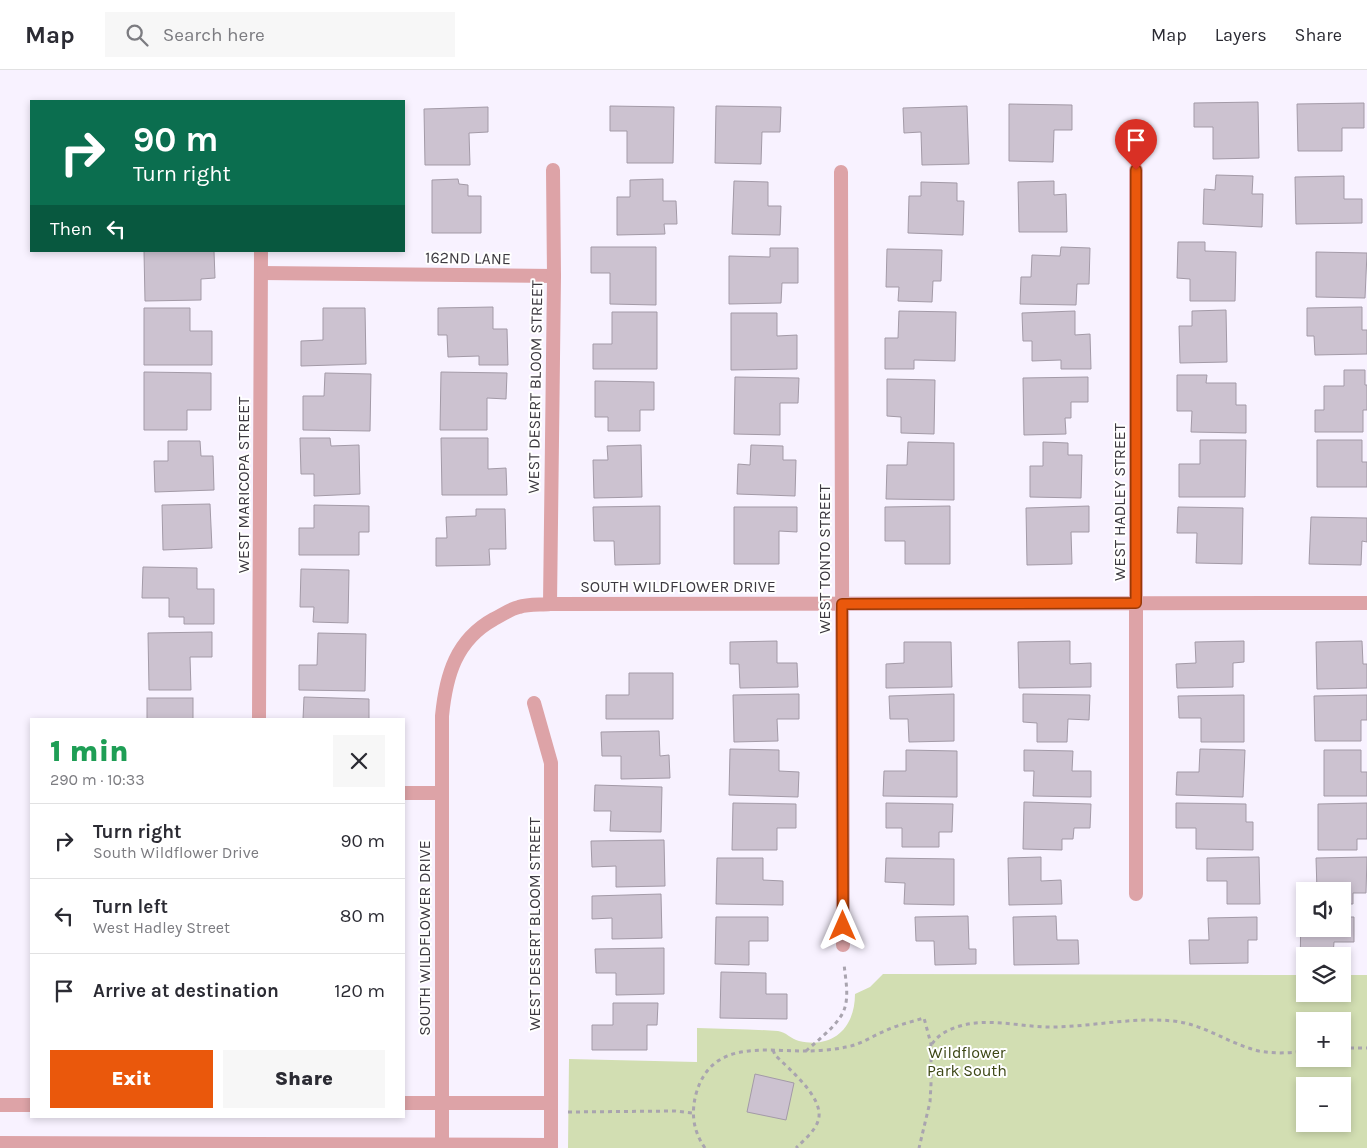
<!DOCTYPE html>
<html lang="en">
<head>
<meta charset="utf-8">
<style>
	body { margin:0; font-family:Karla,sans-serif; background:#f7f7f7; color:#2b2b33; height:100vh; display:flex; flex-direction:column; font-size:19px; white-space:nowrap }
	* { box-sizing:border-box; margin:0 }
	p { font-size:16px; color:#7c7c81 }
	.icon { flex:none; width:28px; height:28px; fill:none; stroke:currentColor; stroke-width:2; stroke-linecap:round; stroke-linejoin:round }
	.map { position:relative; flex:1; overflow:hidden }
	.drawer { position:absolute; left:30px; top:648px; width:375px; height:400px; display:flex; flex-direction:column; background:#fff; border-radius:0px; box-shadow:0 2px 8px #0003 }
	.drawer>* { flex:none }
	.guide { position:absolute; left:30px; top:30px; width:375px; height:152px; border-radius:0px; box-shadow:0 2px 8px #0003; background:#0b6e4f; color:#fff; overflow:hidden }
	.buttons { position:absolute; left:1296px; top:812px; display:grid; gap:10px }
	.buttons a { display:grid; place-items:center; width:55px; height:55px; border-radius:0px; background:#fff; box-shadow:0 2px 8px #0003; font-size:25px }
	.pin { position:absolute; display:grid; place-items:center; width:42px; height:42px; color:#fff; margin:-51px -21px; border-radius:50% 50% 50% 0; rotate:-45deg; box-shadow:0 0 5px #0007 }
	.pin .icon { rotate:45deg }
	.me { position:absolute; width:55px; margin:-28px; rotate:0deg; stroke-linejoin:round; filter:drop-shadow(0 0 4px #0008) }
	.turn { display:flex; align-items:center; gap:18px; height:105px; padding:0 20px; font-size:22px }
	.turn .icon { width:65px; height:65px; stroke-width:2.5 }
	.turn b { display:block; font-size:35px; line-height:42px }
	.then { display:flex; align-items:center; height:48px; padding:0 20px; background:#0003; gap:10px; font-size:19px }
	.round { display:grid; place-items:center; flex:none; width:52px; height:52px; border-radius:0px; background:#f7f7f7 }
	.summary { display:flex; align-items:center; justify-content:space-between; height:85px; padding:0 20px }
	h1 { font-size:30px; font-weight:800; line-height:38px; color:#1e9e55 }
	.action { display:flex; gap:10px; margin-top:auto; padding:10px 20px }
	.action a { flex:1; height:58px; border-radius:0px; background:#ea580c; color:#fff; font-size:20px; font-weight:800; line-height:58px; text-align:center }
	.action a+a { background:#f7f7f7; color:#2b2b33 }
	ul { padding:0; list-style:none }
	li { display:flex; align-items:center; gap:15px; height:75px; padding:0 20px; border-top:1px solid #e1e1e2 }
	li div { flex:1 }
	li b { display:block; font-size:19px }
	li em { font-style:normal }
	header { display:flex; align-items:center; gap:30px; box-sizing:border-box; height:70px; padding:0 25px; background:#fff; border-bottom:1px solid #e1e1e2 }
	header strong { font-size:24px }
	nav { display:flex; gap:28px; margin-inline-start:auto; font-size:18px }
	.search { width:350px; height:45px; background:#f7f7f7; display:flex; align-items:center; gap:12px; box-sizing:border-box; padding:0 18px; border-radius:0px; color:#7c7c81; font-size:19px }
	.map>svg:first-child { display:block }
	.green { fill:#d2deb2; fill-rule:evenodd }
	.building { fill:#ccc2d0; stroke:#a39aa7 }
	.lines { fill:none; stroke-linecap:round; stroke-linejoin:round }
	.path { stroke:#a9a4af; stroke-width:3; stroke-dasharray:4 4; stroke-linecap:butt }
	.minor { stroke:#dda3a7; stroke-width:14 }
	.route-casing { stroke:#983908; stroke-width:12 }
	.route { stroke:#ea580c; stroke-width:9 }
	.labels { text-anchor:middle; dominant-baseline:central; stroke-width:4; stroke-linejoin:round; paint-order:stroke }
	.street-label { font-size:16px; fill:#3c393f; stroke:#fff }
	.park-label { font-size:16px; fill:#3c4614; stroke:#fff }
</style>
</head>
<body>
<header>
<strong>Map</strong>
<div class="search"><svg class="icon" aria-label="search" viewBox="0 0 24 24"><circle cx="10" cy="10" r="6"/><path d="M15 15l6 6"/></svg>Search here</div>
<nav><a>Map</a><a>Layers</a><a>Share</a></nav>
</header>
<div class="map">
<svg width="1367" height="1078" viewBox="0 0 1367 1078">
	<rect width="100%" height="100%" fill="#f8f2ff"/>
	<path class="green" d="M883,904l422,1v19h37l1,-19h24v173h-799l1,-89 128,3v-34c27,1 54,1 81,3 8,1 13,8 21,10 35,8 56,-14 56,-47l15,-7zM1305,951h37v38h-37zM1305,1016h37v38h-37z"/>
	<g class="building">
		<path d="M1258,32l1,56 -46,1v-32h-19v-24z"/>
		<path d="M1364,33v25h-22v23h-44l-1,-47z"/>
		<path d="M1009,34l63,1v25h-18l-1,32 -44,-1z"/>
		<path d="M610,36l64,1 -1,56h-46v-32h-17z"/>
		<path d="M716,36l65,1 -1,25h-18l-1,32 -46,-1z"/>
		<path d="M967,36l2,58 -47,1 -1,-33 -17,1 -1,-25z"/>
		<path d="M488,37v25l-19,1 1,32h-45l-1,-56z"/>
		<path d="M1216,105l37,1 -1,18h11l-1,33 -59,-3 1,-35 11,1z"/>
		<path d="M1344,106v23h18v24l-66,1 -1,-47z"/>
		<path d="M458,109l1,5 9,1v11h13v37h-49v-53z"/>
		<path d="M663,109v22h13l1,23h-13l1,10 -48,1v-38h13v-17z"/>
		<path d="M734,111l34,1v24h13l-1,29 -48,-1z"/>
		<path d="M1054,111v14l12,-1 1,38h-48l-1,-50z"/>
		<path d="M921,112l36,1v18h7l-1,34 -55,-2 1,-37h12z"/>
		<path d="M1178,172h27v9l31,1 -1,49h-45v-22l-13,-1z"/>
		<path d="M591,177h65v58l-46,-1v-31h-19z"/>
		<path d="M1061,177l29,1 -1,36h-12l-1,21 -56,-1 1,-27h10l1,-22 28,1z"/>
		<path d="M770,178h28v35h-16l-1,20 -52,1v-48l41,1z"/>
		<path d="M887,179l55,1 -1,31h-8l-1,21 -34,-1 1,-14h-13z"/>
		<path d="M144,181h70l1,27 -14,1v21l-56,1z"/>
		<path d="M1316,182l51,1 -2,45 -49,-1z"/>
		<path d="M493,237v22h14l1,36h-29v-9l-31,1 -1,-22h-9v-27z"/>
		<path d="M1362,237v23h5v24l-52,1 -1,-19h-7v-28z"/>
		<path d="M144,238h46v23h22v34h-68z"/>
		<path d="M323,238h42l1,56 -65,2v-25l22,-1z"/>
		<path d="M1226,240l1,52 -47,1 -1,-37h13v-15z"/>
		<path d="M899,241l57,1 -1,49 -41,-1v9h-29v-31h13z"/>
		<path d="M1075,241v24l15,-1 1,35h-30v-9l-29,1v-20h-9l-1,-28z"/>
		<path d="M612,242h45v57h-64v-25h19z"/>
		<path d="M731,243h46v23l20,-1v34l-66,1z"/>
		<path d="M1344,300h21v15h2v25h-4v22h-48v-22h9v-24h20z"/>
		<path d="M144,302l67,1v37h-24v20h-43z"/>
		<path d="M441,302l66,1 -1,26 -19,-1v32h-47z"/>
		<path d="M325,303l46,1 -1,57 -67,-1v-34h21z"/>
		<path d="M1177,305h30l-1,8h30v22h10v28l-55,-1 1,-21h-15z"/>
		<path d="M735,307l64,1 -1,25h-18v32l-46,-1z"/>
		<path d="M1088,307v25h-17v16h-6l1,16 -42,1 -1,-57z"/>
		<path d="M887,309l48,1 -1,54 -33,-1v-16l-14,-1z"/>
		<path d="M595,311l59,1v28h-14v21h-32v-14h-13z"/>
		<path d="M300,368h30l1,8 28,-1 1,49 -46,2v-22h-13z"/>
		<path d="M441,368h47v31l18,-1 1,27h-65z"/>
		<path d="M1200,370h46l-1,57h-66v-33h21z"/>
		<path d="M1317,370h45v22h5v25h-50z"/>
		<path d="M168,371h32l1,15h12l1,34 -59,2 -1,-31h14z"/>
		<path d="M908,372l46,1v57l-68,-1 1,-34h20z"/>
		<path d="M1043,372l25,1v12h14l-1,43 -51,-1v-31h13z"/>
		<path d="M641,375l1,52 -48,1 -1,-38h15l-1,-14z"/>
		<path d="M751,375l32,1v14h13l-1,36 -58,-2 1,-30 12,1z"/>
		<path d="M210,434l2,44 -49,2 -1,-45z"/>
		<path d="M314,435l55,1v26h-10v23h-60v-27h15z"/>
		<path d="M660,436v58l-45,1 -1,-24h-20l-1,-34z"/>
		<path d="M950,436v58h-45v-23h-20v-34z"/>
		<path d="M1089,436v26h-18l1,32 -45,1 -1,-57z"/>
		<path d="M734,437h63v25l-18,-1v33h-45z"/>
		<path d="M1178,437l65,1 -1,56 -46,-1 1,-30h-20z"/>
		<path d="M476,439h29l1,40h-17l1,16 -54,1v-28h11l-1,-21 30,-1z"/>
		<path d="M1311,447l56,1v24l-5,-1 -1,24 -52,-1z"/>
		<path d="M143,497l54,1v21h17v35h-30v-7h-15v-19h-27z"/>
		<path d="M301,499l48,1 -1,53 -35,-1 1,-15h-14z"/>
		<path d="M212,562v25h-22l1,33h-42l-1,-57z"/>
		<path d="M318,563l48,1 -1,57 -66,-1v-25h18z"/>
		<path d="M777,571v22h20l1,24 -58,1 -1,-24h-9v-22z"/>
		<path d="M1070,571v23l21,-1v24l-72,1 -1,-46z"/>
		<path d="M1244,571v21l-11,1v24l-56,1 -1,-24 20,-1 -1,-21z"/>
		<path d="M1362,571l1,23h4v24l-50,1 -1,-47z"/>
		<path d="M904,572h47l1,45 -66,1v-24l18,-1z"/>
		<path d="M629,603h44v46h-67v-24h23z"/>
		<path d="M799,624v25h-22l1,22 -44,1 -1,-47z"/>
		<path d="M954,624v47l-45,1 -1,-23h-18l-1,-23z"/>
		<path d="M1023,624l67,1 -1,25 -21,-1 -1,23h-30v-19l-14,-1z"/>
		<path d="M1244,625v47h-43v-24h-22l-1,-22z"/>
		<path d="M1367,625v25h-6v21h-46l-1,-45z"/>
		<path d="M304,627l65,2v20h-66z"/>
		<rect x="147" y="628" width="46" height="21"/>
		<path d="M659,661l1,25 9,-1 1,23 -49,1v-23h-19l-1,-24z"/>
		<path d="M730,679l49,1v21l20,1 -1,25 -69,-2z"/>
		<path d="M1200,679l45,1 -2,47 -67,-2 1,-23h22z"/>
		<path d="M906,680l51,1v46l-74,-1 1,-25h22z"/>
		<path d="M1024,680l49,1 -1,20h19v26l-58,-1 1,-25h-10z"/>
		<path d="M1324,680h37v22h6v24h-43z"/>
		<path d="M595,715l67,2 -1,45 -51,-1 1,-20h-17z"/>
		<path d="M1024,732l67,2 -1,24h-16l-1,11h-11v11l-39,-1z"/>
		<path d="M733,733l63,1v24h-19v22h-45z"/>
		<path d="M886,733l67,1 -1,28h-13v15h-37v-19h-16z"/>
		<path d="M1176,733l70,1v18h7v28l-57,-1v-21h-20z"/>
		<path d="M1367,733v36h-10v11h-39v-46z"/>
		<path d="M664,770l1,46 -49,1v-21l-24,1 -1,-26z"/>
		<path d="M1041,787v24l20,-1 1,24 -53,1 -1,-47z"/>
		<path d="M1259,787l1,47h-33v-23h-20v-23z"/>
		<path d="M1367,787l-1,36h-13v11h-11v-13h-25l-1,-33z"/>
		<path d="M717,788h46v22l20,1v24l-67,-1z"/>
		<path d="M886,788l68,1v46l-50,-1 1,-21 -20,-1z"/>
		<path d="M661,824l1,44 -50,1v-21l-20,1v-23z"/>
		<path d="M968,846l1,33h7v15l-41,1 -1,-24h-18l-1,-24z"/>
		<path d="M1056,846l1,24h21l1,24 -65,1 -1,-48z"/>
		<path d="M1301,846h4v13h37v-12h12v25h-20l-1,14h-28v9h-5z"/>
		<path d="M716,847h52v24h-19v24l-34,-1z"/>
		<path d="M1257,847v23h-9v23l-58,1 -1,-24h20l-1,-22z"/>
		<path d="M664,878v46l-48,1v-22h-20l-1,-24z"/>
		<path d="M721,902l45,1v21h21v25l-67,-1z"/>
		<path d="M613,933h45l-1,22h-10v25h-55v-25h21z"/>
		<path d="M755,1004l39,9 -8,37 -39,-8z"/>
	</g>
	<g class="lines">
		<g class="path">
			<path d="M932,974c7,-10 17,-15 28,-18 31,-9 64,2 95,1 40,-1 79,-10 118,-6 31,3 56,23 86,30 16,3 31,2 46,0"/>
			<path d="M1342,978h25"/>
			<path d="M773,980l2,5c14,14 51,44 43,66 -3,10 -14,19 -22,27"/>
			<path d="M806,981c12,-11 35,-28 39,-44 4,-14 0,-30 -1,-44"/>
			<path d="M568,1042l107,-1 17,2"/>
			<path d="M705,1078c-12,-17 -14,-35 -9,-54 15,-54 66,-43 109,-43 13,0 28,-1 41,-4 14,-2 26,-11 39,-16 12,-6 26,-9 39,-13l7,26v40l-1,18 -11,46"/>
		</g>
		<g class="minor">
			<path d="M1136,100v724"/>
			<path d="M841,102l2,773"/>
			<path d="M261,203l293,3"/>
			<path d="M550,534l4,-328 -1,-106"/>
			<path d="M534,633l17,60v385"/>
			<path d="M259,649l2,-468"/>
			<path d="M404,723h38"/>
			<path d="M404,1033h147"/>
			<path d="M0,1035h31"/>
			<path d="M0,1073l551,2"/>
			<path d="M442,1078v-432c4,-41 14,-76 52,-97 8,-4 16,-10 25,-12 9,-3 21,-2 31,-3l817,-1"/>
		</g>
	</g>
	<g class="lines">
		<g class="route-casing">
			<path id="route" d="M843,856l-1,-322 294,-1v-433"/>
		</g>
		<use href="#route" class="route"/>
	</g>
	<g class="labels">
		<g class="street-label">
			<text transform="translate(468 188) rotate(1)">162ND LANE</text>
			<text transform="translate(535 317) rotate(-89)">WEST DESERT BLOOM STREET</text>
			<text transform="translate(243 415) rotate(-90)">WEST MARICOPA STREET</text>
			<text transform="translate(1119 432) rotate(-90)">WEST HADLEY STREET</text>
			<text transform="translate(824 489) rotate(-90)">WEST TONTO STREET</text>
			<text x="678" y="516">SOUTH WILDFLOWER DRIVE</text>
			<text transform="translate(534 854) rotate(-90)">WEST DESERT BLOOM STREET</text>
			<text transform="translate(424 868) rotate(-90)">SOUTH WILDFLOWER DRIVE</text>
		</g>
		<g class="park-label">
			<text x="967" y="982">Wildflower<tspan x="967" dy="18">Park South</tspan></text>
		</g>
	</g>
</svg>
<div class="buttons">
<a><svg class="icon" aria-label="sound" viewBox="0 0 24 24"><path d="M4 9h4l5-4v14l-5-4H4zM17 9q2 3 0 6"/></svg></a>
<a><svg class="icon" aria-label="layers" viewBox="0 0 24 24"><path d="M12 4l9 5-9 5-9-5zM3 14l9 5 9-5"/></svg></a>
<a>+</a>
<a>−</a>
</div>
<div class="pin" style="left:1136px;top:100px;background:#d93025"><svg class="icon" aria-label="arrive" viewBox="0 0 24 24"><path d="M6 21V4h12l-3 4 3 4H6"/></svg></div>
<svg class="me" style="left:843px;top:856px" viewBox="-20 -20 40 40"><path d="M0-17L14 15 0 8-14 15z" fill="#ea580c" stroke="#fff" stroke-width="4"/></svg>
<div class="guide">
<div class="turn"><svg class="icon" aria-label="right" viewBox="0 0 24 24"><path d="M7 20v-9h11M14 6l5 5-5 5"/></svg><div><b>90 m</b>Turn right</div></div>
<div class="then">Then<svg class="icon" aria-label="left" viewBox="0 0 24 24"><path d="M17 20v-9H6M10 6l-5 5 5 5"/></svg></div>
</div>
<section class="drawer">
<div class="summary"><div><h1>1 min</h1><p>290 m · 10:33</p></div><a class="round"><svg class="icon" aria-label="close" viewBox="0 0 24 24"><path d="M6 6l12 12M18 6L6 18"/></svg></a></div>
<ul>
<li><svg class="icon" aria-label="right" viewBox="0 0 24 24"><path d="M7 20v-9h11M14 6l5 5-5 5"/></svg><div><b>Turn right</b><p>South Wildflower Drive</p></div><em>90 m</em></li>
<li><svg class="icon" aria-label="left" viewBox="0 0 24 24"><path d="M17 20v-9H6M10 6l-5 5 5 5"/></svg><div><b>Turn left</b><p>West Hadley Street</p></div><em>80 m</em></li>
<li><svg class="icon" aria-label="arrive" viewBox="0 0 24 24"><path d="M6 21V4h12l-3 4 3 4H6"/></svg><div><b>Arrive at destination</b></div><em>120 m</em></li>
</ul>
<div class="action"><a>Exit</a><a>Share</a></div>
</section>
</div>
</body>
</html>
